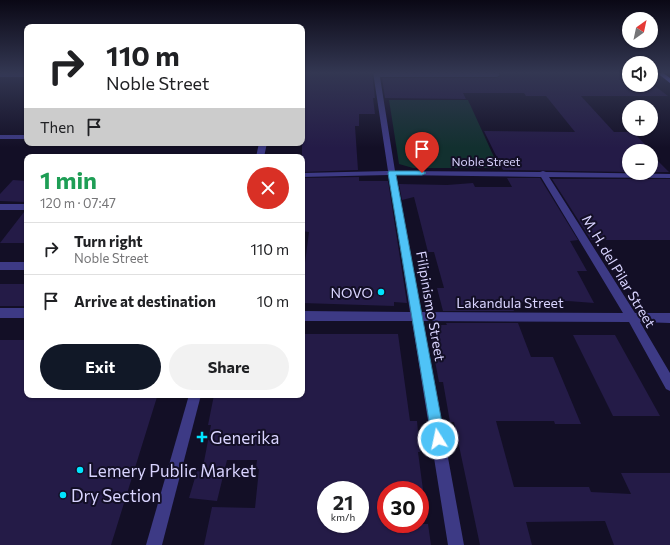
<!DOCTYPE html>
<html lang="en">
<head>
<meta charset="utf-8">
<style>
	body { margin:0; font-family:Commissioner,sans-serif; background:#f2f2f2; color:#202124; height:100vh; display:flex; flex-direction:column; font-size:15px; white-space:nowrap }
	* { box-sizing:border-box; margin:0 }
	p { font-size:13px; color:#757577 }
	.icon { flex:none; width:22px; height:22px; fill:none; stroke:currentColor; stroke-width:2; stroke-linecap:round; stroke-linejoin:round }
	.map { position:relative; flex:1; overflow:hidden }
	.sheet { position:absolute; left:24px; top:154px; width:281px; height:244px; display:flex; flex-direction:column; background:#fff; border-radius:8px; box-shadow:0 1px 3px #0004 }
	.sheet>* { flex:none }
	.banner { position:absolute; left:24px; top:24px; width:281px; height:122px; border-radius:8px; box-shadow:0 1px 3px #0004; background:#fff; color:#202124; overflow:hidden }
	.needle { width:26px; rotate:33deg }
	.controls { position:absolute; left:622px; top:12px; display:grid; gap:8px }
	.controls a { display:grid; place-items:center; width:36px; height:36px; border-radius:50%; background:#fff; box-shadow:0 1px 3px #0004; font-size:20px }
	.speed { position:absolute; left:317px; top:481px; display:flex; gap:8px; font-size:20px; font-weight:700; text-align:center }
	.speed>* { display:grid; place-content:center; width:52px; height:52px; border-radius:50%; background:#fff; box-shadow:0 1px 3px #0004; line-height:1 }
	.speed small { font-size:10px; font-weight:400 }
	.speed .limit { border:6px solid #d22; background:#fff; color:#111 }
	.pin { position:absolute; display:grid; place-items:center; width:34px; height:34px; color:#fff; margin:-41px -17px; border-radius:50% 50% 50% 0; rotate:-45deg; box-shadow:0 0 4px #0007 }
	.pin .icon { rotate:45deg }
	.me { position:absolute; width:44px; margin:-22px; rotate:350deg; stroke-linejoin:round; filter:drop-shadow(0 0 3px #0008) }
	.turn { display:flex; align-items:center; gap:14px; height:84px; padding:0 16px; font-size:18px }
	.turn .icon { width:52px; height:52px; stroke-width:2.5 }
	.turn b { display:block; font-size:28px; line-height:34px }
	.then { display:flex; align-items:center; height:38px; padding:0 16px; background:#0003; gap:8px; font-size:15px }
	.round { display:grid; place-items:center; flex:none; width:42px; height:42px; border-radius:21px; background:#f2f2f2 }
	.headline { display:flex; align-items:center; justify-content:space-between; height:68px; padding:0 16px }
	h1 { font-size:24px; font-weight:700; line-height:30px; color:#1e9e55 }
	.action { display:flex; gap:8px; margin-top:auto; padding:8px 16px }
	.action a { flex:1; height:46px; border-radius:24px; background:#111827; color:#fff; font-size:16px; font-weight:700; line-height:46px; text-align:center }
	.action a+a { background:#f2f2f2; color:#202124 }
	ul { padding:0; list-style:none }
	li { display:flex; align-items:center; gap:12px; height:52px; padding:0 16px; border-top:1px solid #e0e0e0 }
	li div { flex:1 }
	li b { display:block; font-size:15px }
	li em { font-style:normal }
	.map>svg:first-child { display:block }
	.green { fill:#12302f }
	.building { fill:#241b47; fill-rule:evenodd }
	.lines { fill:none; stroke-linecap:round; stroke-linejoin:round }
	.minor { fill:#3d3a85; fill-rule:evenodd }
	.tertiary { fill:#3d3a85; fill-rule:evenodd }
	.secondary { fill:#6f6bff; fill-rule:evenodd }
	.route { fill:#4fc3f7; stroke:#337fa1 }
	.poi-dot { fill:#00e5ff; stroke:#130f26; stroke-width:1.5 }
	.labels { text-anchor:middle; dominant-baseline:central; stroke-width:4; stroke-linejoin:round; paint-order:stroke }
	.far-street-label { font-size:12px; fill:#d9d4ff; stroke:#130f26 }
	.street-label { font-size:14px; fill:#d9d4ff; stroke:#130f26 }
	.poi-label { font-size:14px; fill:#d9d4ff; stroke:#130f26; text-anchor:end }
	.near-poi-label { font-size:17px; fill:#d9d4ff; stroke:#130f26; text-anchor:start }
</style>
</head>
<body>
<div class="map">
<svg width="670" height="545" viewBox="0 0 670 545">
	<rect width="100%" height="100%" fill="#130f26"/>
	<path class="green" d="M389,100h79l31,68h-86l-14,-4z"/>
	<g class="building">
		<path d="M302,72h70l3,26h-2l2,16h-16v12h-4l3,44 -56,2z"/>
		<path d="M498,72h131v13h22v-2l17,13h-87l33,36h16l6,3 20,21 -2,1 15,15h-18v-21h-22v21l-126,-2 -19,-39 91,1 -29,-36h-20l-2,-3h-61l3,6 -81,-1 -3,-20h115l4,-3z"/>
		<path d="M359,177v4h29l19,122 -13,-1v4l-92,-3v-17l7,-54 -7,-1v-53z"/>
		<path d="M507,178h33l38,62 -8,1 17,30h-10l17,32 -26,-2 -58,1 4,9h-71l-6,-23h7l-10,-36h-6l-14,-55 -12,3 -3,-16 48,1 26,-2 2,4h37z"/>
		<path d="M552,179h118v61h-79z"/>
		<path d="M13,180l14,1v21l-27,-1v-7z"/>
		<path d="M24,212h3v31h-27z"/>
		<rect x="0" y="284" width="27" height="22"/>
		<path d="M446,323h72l13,34h22l28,67h-26l-1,-3h-58l18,66h75l2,5 40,2 -10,-21h49v72h-56l-9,-24 -79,1 6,23h-52l-26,-123h-4l-7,-40h-4l-4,-21h1l-7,-36h18z"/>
		<path d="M302,334h96l12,87h7l3,31h-2l5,38h-37v34h42l3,21h-227l8,-38 43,1 4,-39h-3l1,-9h-30l-10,41 -28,-3 8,-27 5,1 9,-47h-3l6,-30h88zM326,490h34v34h-34z"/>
		<path d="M573,335h42l45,81h-47z"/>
		<path d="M0,340h27v55h43l-1,2h88l-46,148h-111z"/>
	</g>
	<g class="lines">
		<g class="minor">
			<path d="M373,72h6v1h118l3,2 -3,2h-117l15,94 145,1 3,-1 3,1 124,2v4l-121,-1 86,136h35v10l-30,-1 30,51v18l-4,-2 -37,-67 -206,-1 41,224h-16l-36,-224h-110v-10l108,1 -21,-137 -87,2v-4l86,-2zM396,175l145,2 82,136 -202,-1z"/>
			<rect x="0" y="73" width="27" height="4"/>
			<rect x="0" y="135" width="27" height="4"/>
			<rect x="0" y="204" width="27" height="6"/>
			<rect x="0" y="262" width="27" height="8"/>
			<rect x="0" y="308" width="27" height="10"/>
		</g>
		<g class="tertiary">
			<path d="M259,143h8l-3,14h-8z"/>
			<path d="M189,395h12l-39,150h-16z"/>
		</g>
		<path class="secondary" d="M656,72h6l8,6v5z"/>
	</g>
	<linearGradient id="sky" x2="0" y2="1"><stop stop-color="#0a0815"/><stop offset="0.49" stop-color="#333752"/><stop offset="1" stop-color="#333752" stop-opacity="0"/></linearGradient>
	<rect width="670" height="148" fill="url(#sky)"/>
	<path class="route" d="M389,171h33l4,2 -4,2h-26l49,264 -2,4 -5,2 -4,-2 -2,-4 -44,-266z"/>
	<g class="poi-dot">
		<circle cx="381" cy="292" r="4"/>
		<path d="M200 431h4v4h4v4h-4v4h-4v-4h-4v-4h4z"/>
		<circle cx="80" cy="470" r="4"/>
		<circle cx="63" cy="495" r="4"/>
	</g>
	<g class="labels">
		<g class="far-street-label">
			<text x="486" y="161">Noble Street</text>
		</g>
		<g class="street-label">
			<text transform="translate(619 271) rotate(59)">M. H. del Pilar Street</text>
			<text x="510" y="302">Lakandula Street</text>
			<text transform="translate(431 306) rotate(80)">Filipinismo Street</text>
		</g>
		<g class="poi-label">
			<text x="373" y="292">NOVO</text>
		</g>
		<g class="near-poi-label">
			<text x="210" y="437">Generika</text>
			<text x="88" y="470">Lemery Public Market</text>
			<text x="71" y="495">Dry Section</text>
		</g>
	</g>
</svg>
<div class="controls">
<a><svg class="needle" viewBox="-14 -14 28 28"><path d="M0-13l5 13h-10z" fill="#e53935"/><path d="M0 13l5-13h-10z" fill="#757577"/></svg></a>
<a><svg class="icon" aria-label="sound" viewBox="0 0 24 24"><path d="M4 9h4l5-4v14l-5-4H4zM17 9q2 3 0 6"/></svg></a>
<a>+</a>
<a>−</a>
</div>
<div class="speed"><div>21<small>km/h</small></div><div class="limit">30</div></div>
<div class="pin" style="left:422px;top:173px;background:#d93025"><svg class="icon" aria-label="arrive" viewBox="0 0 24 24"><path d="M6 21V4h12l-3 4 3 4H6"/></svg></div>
<svg class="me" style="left:438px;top:439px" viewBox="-20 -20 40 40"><circle r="17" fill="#4fc3f7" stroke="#fff" stroke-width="3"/><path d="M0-11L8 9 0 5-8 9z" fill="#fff"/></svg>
<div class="banner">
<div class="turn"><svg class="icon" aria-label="right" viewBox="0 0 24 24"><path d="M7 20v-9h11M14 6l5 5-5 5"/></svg><div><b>110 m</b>Noble Street</div></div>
<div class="then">Then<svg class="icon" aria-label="arrive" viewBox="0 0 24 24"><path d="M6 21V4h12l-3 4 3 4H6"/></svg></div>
</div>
<section class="sheet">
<div class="headline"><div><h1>1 min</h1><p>120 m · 07:47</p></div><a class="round" style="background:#d93025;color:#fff"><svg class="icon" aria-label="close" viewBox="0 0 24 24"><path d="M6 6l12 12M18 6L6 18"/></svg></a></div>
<ul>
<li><svg class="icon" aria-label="right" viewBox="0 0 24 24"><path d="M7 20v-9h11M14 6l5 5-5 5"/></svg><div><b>Turn right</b><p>Noble Street</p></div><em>110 m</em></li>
<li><svg class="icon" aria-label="arrive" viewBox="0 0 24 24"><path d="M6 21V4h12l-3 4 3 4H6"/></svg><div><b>Arrive at destination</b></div><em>10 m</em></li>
</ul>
<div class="action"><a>Exit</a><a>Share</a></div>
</section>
</div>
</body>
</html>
